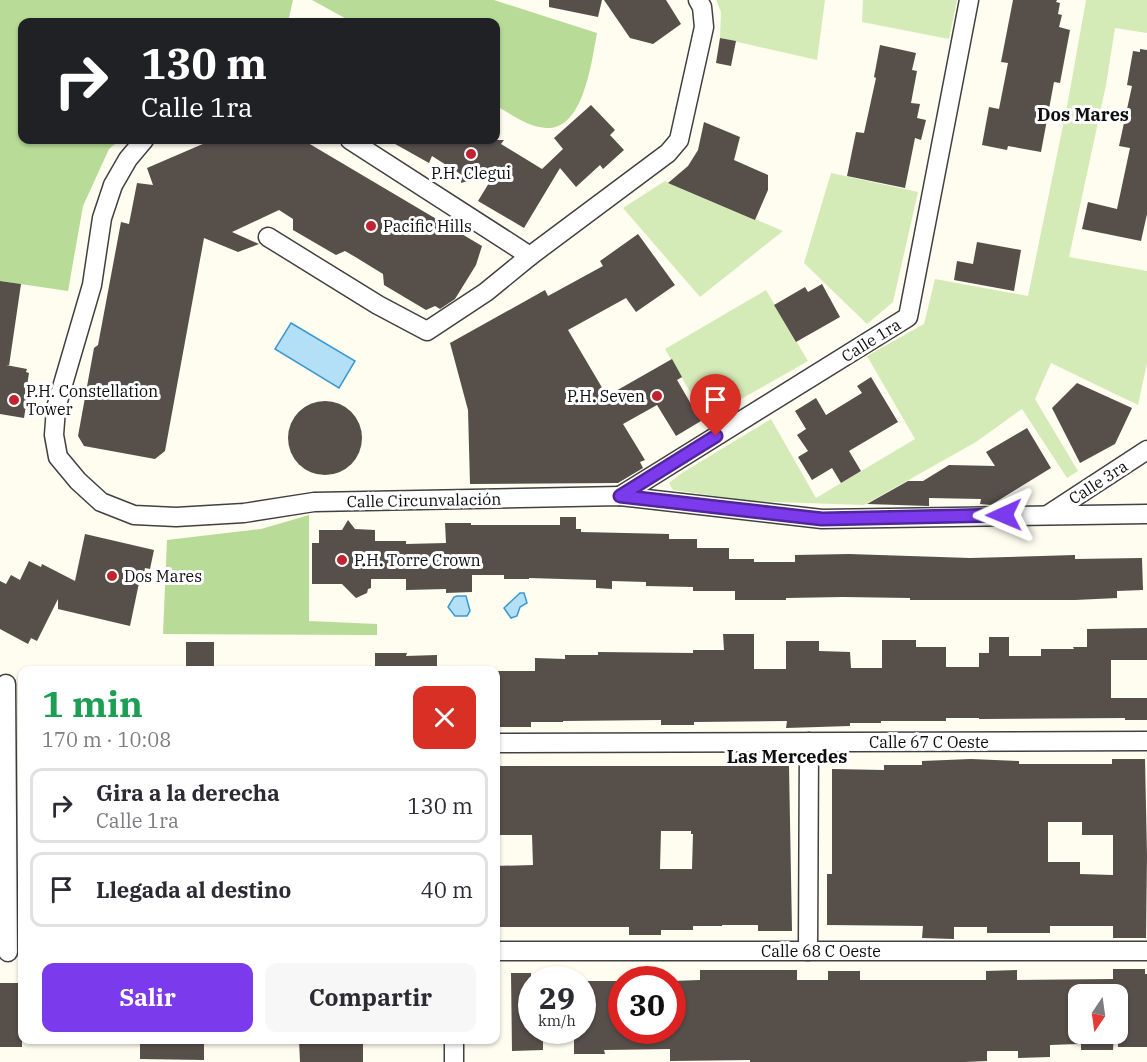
<!DOCTYPE html>
<html lang="es">
<head>
<meta charset="utf-8">
<style>
	body { margin:0; font-family:"IBM Plex Serif",serif; background:#f7f7f7; color:#2b2b33; height:100vh; display:flex; flex-direction:column; font-size:22px; white-space:nowrap }
	* { box-sizing:border-box; margin:0 }
	p { font-size:20px; color:#7c7c81 }
	.icon { flex:none; width:33px; height:33px; fill:none; stroke:currentColor; stroke-width:2; stroke-linecap:round; stroke-linejoin:round }
	.map { position:relative; flex:1; overflow:hidden }
	.side { position:absolute; left:18px; top:666px; width:482px; height:378px; display:flex; flex-direction:column; background:#fff; border-radius:12px; box-shadow:0 2px 4px #0004 }
	.side>* { flex:none }
	.top-card { position:absolute; left:18px; top:18px; width:482px; height:126px; border-radius:12px; box-shadow:0 2px 4px #0004; background:#202124; color:#fff; overflow:hidden }
	.needle { width:39px; rotate:193deg }
	.fabs { position:absolute; left:1068px; top:984px; display:grid; gap:12px }
	.fabs a { display:grid; place-items:center; width:60px; height:60px; border-radius:12px; background:#fff; box-shadow:0 2px 4px #0004; font-size:30px }
	.speed { position:absolute; left:518px; top:966px; display:flex; gap:12px; font-size:30px; font-weight:700; text-align:center }
	.speed>* { display:grid; place-content:center; width:78px; height:78px; border-radius:50%; background:#fff; box-shadow:0 2px 4px #0004; line-height:1 }
	.speed small { font-size:15px; font-weight:400 }
	.speed .limit { border:9px solid #d22; background:#fff; color:#111 }
	.pin { position:absolute; display:grid; place-items:center; width:51px; height:51px; color:#fff; margin:-62px -26px; border-radius:50% 50% 50% 0; rotate:-45deg; box-shadow:0 0 6px #0007 }
	.pin .icon { rotate:45deg }
	.me { position:absolute; width:66px; margin:-33px; rotate:269deg; stroke-linejoin:round; filter:drop-shadow(0 0 4px #0008) }
	.turn { display:flex; align-items:center; gap:21px; height:126px; padding:0 24px; font-size:27px }
	.turn .icon { width:78px; height:78px; stroke-width:2.5 }
	.turn b { display:block; font-size:42px; line-height:51px }
	.round { display:grid; place-items:center; flex:none; width:63px; height:63px; border-radius:12px; background:#f7f7f7 }
	.head { display:flex; align-items:center; justify-content:space-between; height:102px; padding:0 24px }
	h1 { font-size:36px; font-weight:700; line-height:45px; color:#1e9e55 }
	.action { display:flex; gap:12px; margin-top:auto; padding:12px 24px }
	.action a { flex:1; height:69px; border-radius:12px; background:#7c3aed; color:#fff; font-size:24px; font-weight:700; line-height:69px; text-align:center }
	.action a+a { background:#f7f7f7; color:#2b2b33 }
	ul { padding:0; list-style:none }
	li { display:flex; align-items:center; gap:18px; height:75px; margin:0 12px 9px; padding:0 12px; border:3px solid #e1e1e2; border-radius:12px }
	li div { flex:1 }
	li b { display:block; font-size:22px }
	li em { font-style:normal }
	.map>svg:first-child { display:block }
	.green { fill:#d4ebb8 }
	.forest { fill:#b8dc97 }
	.water { fill:#b3e0f7; stroke:#3999d0; stroke-width:1.5 }
	.building { fill:#574f4a; fill-rule:evenodd }
	.lines { fill:none; stroke-linecap:round; stroke-linejoin:round }
	.street-casing { stroke:#414141; stroke-width:21 }
	.street { stroke:#fff; stroke-width:18 }
	.route-casing { stroke:#51269a; stroke-width:15 }
	.route { stroke:#7c3aed; stroke-width:10 }
	.poi-dot { fill:#c22330; stroke:#fff; stroke-width:2 }
	.labels { text-anchor:middle; dominant-baseline:central; stroke-width:6; stroke-linejoin:round; paint-order:stroke }
	.poi-label { font-size:16px; fill:#0e0e0e; stroke:#fff; text-anchor:start }
	.street-label { font-size:16px; fill:#0e0e0e; stroke:#fff }
	.neighbourhood-label { font-size:18px; font-weight:bold; fill:#0e0e0e; stroke:#fff }
</style>
</head>
<body>
<div class="map">
<svg width="1147" height="1062" viewBox="0 0 1147 1062">
	<rect width="100%" height="100%" fill="#fffcf0"/>
	<g class="green">
		<path d="M716,0h109l-8,60 -97,-22 1,-26z"/>
		<path d="M863,0h94l-8,39 -87,-17z"/>
		<path d="M1086,0h61v33l-32,-5 -9,57 -37,172 78,14v92l-9,42 -87,-42 -16,36 43,72 -11,7 -45,-69 -46,33 -112,63 -113,-4 -78,-11 -4,-7 13,-10 89,-54 45,79 99,-59 -48,-83 57,-32 11,-45 93,17 40,-195z"/>
		<path d="M831,173l87,19 -25,110 -26,22 -63,-61z"/>
		<path d="M665,181l118,50 -83,66 -77,-89z"/>
		<path d="M766,290l42,71 -102,58 -41,-70z"/>
	</g>
	<g class="forest">
		<path d="M0,0h293l-5,22h-266v118h98l-11,9 -26,57 -15,85 -68,-10z"/>
		<path d="M312,0h182l103,33c-5,26 -13,98 -51,95 -19,-1 -35,-14 -51,-23v-83h-143z"/>
		<path d="M309,515v106l68,3v11l-214,-1 4,-94 94,-11z"/>
	</g>
	<g class="water">
		<path d="M291,323l64,38 -16,27 -64,-39z"/>
		<path d="M520,593h4l3,10 -7,4 -3,9 -6,2 -7,-10z"/>
		<path d="M457,596h9l4,15 -3,5h-12l-7,-9 6,-10z"/>
	</g>
	<g class="building">
		<path d="M549,0h53l-4,17 -49,-10z"/>
		<path d="M604,0h62l15,24 -28,20 -23,-6z"/>
		<path d="M1013,0h44l-1,2 4,1 -2,11 4,1 -3,12 11,3 -10,53 -6,-1 -13,70 -33,-6 -1,4 -25,-5 7,-38 10,2 9,-46 -7,-1z"/>
		<path d="M720,38l16,3 -5,25 -15,-3z"/>
		<path d="M880,45l36,8 -4,17 5,1 -6,32 9,1 -3,14 9,2 -5,20 -6,-2 -10,50 -58,-12 9,-44 8,1 12,-55 -2,-1z"/>
		<path d="M1140,49l7,1v164l-6,27 -59,-12 6,-27 29,7 13,-61 -11,-2 13,-60 -5,-1 6,-34 7,1z"/>
		<path d="M591,105l24,25 -5,5 14,15 -21,19 -3,-4 -24,22 -16,-19 -36,60 -46,-27 17,-28 -34,10 1,-8 -30,-19 -3,7 -41,-23h116l-3,4 41,25 21,-20 -9,-11z"/>
		<path d="M704,122l36,15 -6,23 34,15v15l-13,30 -87,-37 20,-17 10,-16z"/>
		<path d="M212,140h91l179,106 -6,19 -21,34 -15,10 -5,-3 -9,4 -42,-25 -1,-11 -26,-16 -12,-7 -9,4 -43,-25v-11l-14,-9 -47,22 27,12 -21,8 -34,-14 -39,213 -10,8 -71,-13 -6,-10 16,-88 4,-3 23,-123 8,2 8,-41 16,2 -6,-17z"/>
		<path d="M638,234l37,51 -39,27 -10,-14 -58,32 39,66 65,-37 10,18 -5,3 24,41 -25,15 -19,-31 -34,19 22,36 -5,2 3,6 -25,15 -148,1 -2,-74 -18,-67 95,-53 3,6 55,-30 -3,-5z"/>
		<path d="M977,242l44,8 -7,41 -60,-11 3,-19 16,3z"/>
		<path d="M0,281l21,3 -12,82 -3,-1 21,4 -1,3 3,1 -2,13h2l-5,32 -24,-4z"/>
		<path d="M822,284l18,33 -44,25 -22,-37 31,-18 3,5z"/>
		<path d="M871,377l27,45 -49,29 12,20 -20,12 -9,-15 -20,12 -14,-23 10,-6 -11,-16 9,-6 -11,-18 21,-13 10,17 36,-22 -5,-7z"/>
		<path d="M1077,383l55,25 -17,36 -35,19 -28,-55z"/>
		<circle cx="325" cy="438" r="37"/>
		<path d="M1027,428l24,40 -60,37 -11,-1 1,-5 -52,-1v8l-62,-2 41,-23h15l26,-16 46,1 -9,-14z"/>
		<path d="M560,517h16v12h5v3l88,2v5h28v9h32v11h25v3h41v-7l54,-1 121,4 105,-3v4l67,-1 1,32 -26,1v7l-42,2h-165v-2l-67,-1 -57,1v2h-51v-9h-42v-4l-47,-1v-4l-34,-1v8l-16,-1v-8l-67,-2v1h-25v-4h-32v17l-26,1v-4l-40,1v-11h-35v9l-3,1 -1,4 -11,5 -14,-14h-30v-41h7v-13h23l6,-10 7,9 20,1v11h31v3l40,-1 -1,-20h26v2h89z"/>
		<path d="M85,534l69,16 -4,19 -5,-1 -3,15h-3l-9,43 -72,-17v-10l-21,42 -6,-3 -3,6 -28,-15v-48l6,3 5,-9 9,5 9,-19 12,6 1,-3 33,17z"/>
		<path d="M1147,628v32h-36v38h36v22h-22v-2l-146,1v-1h-33v3h-65v2h-31v3l-64,2 1,-7 -93,1v3h-33v-5l-98,1v1h-32v5h-36v-56h40v-13l30,1v-4h33v-3l95,1v-3h31l-1,-16h31v35h32v-28h33v10l31,1 1,16h31v-28h34v7h30v20h33v-14h10v-16h20v19h32v-7h33l-1,-2h14v-18z"/>
		<rect x="186" y="642" width="28" height="28"/>
		<path d="M375,653h32l-1,3 31,-1v15h-62z"/>
		<path d="M971,759l48,2v3h93v-5h33l2,96 -1,83h-33v-12h-63v7h-63v-6h-33v12l-32,-1 1,-12 -96,-1v-51h5v-105l52,1v-5h38v-4zM1048,822h34v13h31v40l-33,-1v-12h-32z"/>
		<path d="M495,766h294l3,165h-34v-6h-36v1h-29v4h-32v5h-32v-8h-134v-61l38,-1 -1,-30h-37zM661,831h30v3h2l-1,35h-32z"/>
		<path d="M1113,969h32v5h2v73h-29v-53h-40v50l-28,1v12l-32,1v-7h-31v10l-22,1h-215v-2l-80,1v-12l-66,1 1,4h-31v-24h8v-49h39v49h51v-49l28,-1v-10h97v10h31v-9h32v9h126v-9l31,-1v10l96,-1z"/>
		<path d="M511,973h20v57h12v20l-31,1z"/>
		<rect x="0" y="983" width="22" height="64"/>
		<path d="M1081,1034h33l-1,16h-32z"/>
		<path d="M140,1040h64v20l-64,-1z"/>
		<path d="M299,1040h64v22h-63z"/>
	</g>
	<g class="lines">
		<g class="street-casing">
			<g id="street">
				<path d="M144,140l-16,19 -15,26 -11,33 -10,67 -36,123 -2,27 4,22 20,24 23,21 33,13 42,2 68,-4 70,-11 306,-6 202,23 325,-5"/>
				<path d="M350,140l180,116 138,-103 11,-13 25,-113 -2,-20 -4,-7"/>
				<path d="M268,237l110,68 49,26 59,-39 44,-36"/>
				<path d="M620,496l288,-179 61,-317"/>
				<path d="M1049,514l98,-64"/>
				<path d="M6,684l2,268"/>
				<path d="M495,743l652,-2"/>
				<path d="M495,951h652"/>
				<path d="M808,951l1,-209"/>
				<path d="M454,1062v-22"/>
			</g>
		</g>
		<use href="#street" class="street"/>
	</g>
	<g class="lines">
		<g class="route-casing">
			<path id="route" d="M716,436l-96,60 202,23 182,-4"/>
		</g>
		<use href="#route" class="route"/>
	</g>
	<g class="poi-dot">
		<circle cx="471" cy="154" r="6"/>
		<circle cx="371" cy="226" r="6"/>
		<circle cx="657" cy="396" r="6"/>
		<circle cx="14" cy="400" r="6"/>
		<circle cx="342" cy="560" r="6"/>
		<circle cx="112" cy="576" r="6"/>
	</g>
	<g class="labels">
		<g class="poi-label">
			<text x="471" y="173" text-anchor="middle">P.H. Clegui</text>
			<text x="383" y="226">Pacific Hills</text>
			<text x="26" y="391">P.H. Constellation<tspan x="26" dy="18">Tower</tspan></text>
			<text x="645" y="396" text-anchor="end">P.H. Seven</text>
			<text x="354" y="560">P.H. Torre Crown</text>
			<text x="124" y="576">Dos Mares</text>
		</g>
		<g class="street-label">
			<text transform="translate(871 340) rotate(-32)">Calle 1ra</text>
			<text transform="translate(1098 482) rotate(-33)">Calle 3ra</text>
			<text transform="translate(424 500) rotate(-1)">Calle Circunvalación</text>
			<text x="929" y="742">Calle 67 C Oeste</text>
			<text x="821" y="951">Calle 68 C Oeste</text>
		</g>
		<g class="neighbourhood-label">
			<text x="1083" y="114">Dos Mares</text>
			<text x="787" y="756">Las Mercedes</text>
		</g>
	</g>
</svg>
<div class="fabs">
<a><svg class="needle" viewBox="-14 -14 28 28"><path d="M0-13l5 13h-10z" fill="#e53935"/><path d="M0 13l5-13h-10z" fill="#7c7c81"/></svg></a>
</div>
<div class="speed"><div>29<small>km/h</small></div><div class="limit">30</div></div>
<div class="pin" style="left:716px;top:436px;background:#d93025"><svg class="icon" aria-label="arrive" viewBox="0 0 24 24"><path d="M6 21V4h12l-3 4 3 4H6"/></svg></div>
<svg class="me" style="left:1004px;top:515px" viewBox="-20 -20 40 40"><path d="M0-17L14 15 0 8-14 15z" fill="#7c3aed" stroke="#fff" stroke-width="4"/></svg>
<div class="top-card">
<div class="turn"><svg class="icon" aria-label="right" viewBox="0 0 24 24"><path d="M7 20v-9h11M14 6l5 5-5 5"/></svg><div><b>130 m</b>Calle 1ra</div></div>
</div>
<section class="side">
<div class="head"><div><h1>1 min</h1><p>170 m · 10:08</p></div><a class="round" style="background:#d93025;color:#fff"><svg class="icon" aria-label="close" viewBox="0 0 24 24"><path d="M6 6l12 12M18 6L6 18"/></svg></a></div>
<ul>
<li><svg class="icon" aria-label="right" viewBox="0 0 24 24"><path d="M7 20v-9h11M14 6l5 5-5 5"/></svg><div><b>Gira a la derecha</b><p>Calle 1ra</p></div><em>130 m</em></li>
<li><svg class="icon" aria-label="arrive" viewBox="0 0 24 24"><path d="M6 21V4h12l-3 4 3 4H6"/></svg><div><b>Llegada al destino</b></div><em>40 m</em></li>
</ul>
<div class="action"><a>Salir</a><a>Compartir</a></div>
</section>
</div>
</body>
</html>
